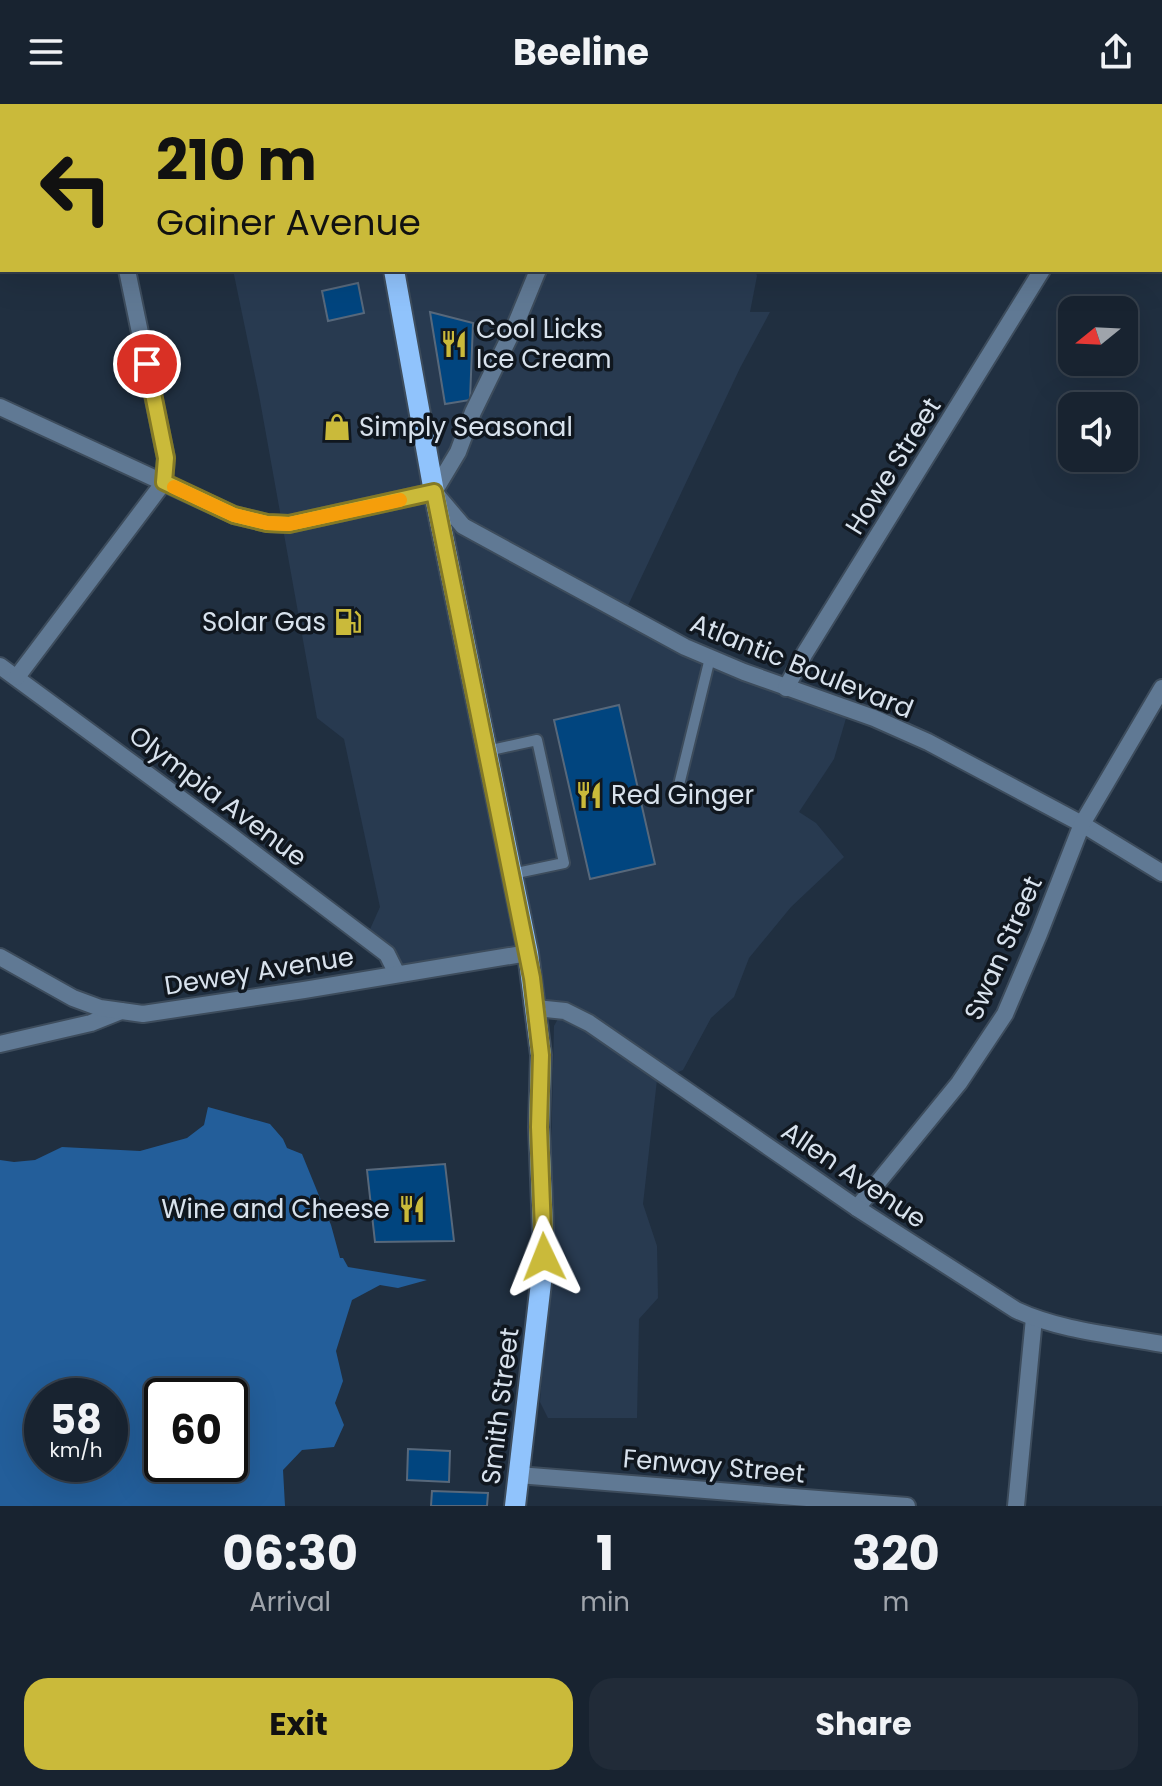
<!DOCTYPE html>
<html lang="en">
<head>
<meta charset="utf-8">
<style>
	body { margin:0; font-family:Poppins,sans-serif; background:#212b38; color:#f1f3f6; height:100vh; display:flex; flex-direction:column; font-size:30px; white-space:nowrap }
	* { box-sizing:border-box; margin:0 }
	p { font-size:26px; color:#9fa4ab }
	.icon { flex:none; width:44px; height:44px; fill:none; stroke:currentColor; stroke-width:2; stroke-linecap:round; stroke-linejoin:round }
	.map { position:relative; height:1402px; overflow:hidden }
	.drawer { display:flex; flex-direction:column; background:#182330; flex:1 }
	.drawer>* { flex:none }
	.banner { position:absolute; left:0px; top:0px; width:1162px; height:168px; box-shadow:0 8px 32px #0002,0 0 0 2px #36404c; background:#caba3a; color:#111; overflow:hidden }
	.needle { width:52px; rotate:252deg }
	.controls { position:absolute; left:1058px; top:192px; display:grid; gap:16px }
	.controls a { display:grid; place-items:center; width:80px; height:80px; border-radius:16px; background:#182330; box-shadow:0 8px 32px #0002,0 0 0 2px #36404c; font-size:40px }
	.speed { position:absolute; left:24px; top:1274px; display:flex; gap:16px; font-size:40px; font-weight:700; text-align:center }
	.speed>* { display:grid; place-content:center; width:104px; height:104px; border-radius:50%; background:#182330; box-shadow:0 8px 32px #0002,0 0 0 2px #36404c; line-height:1 }
	.speed small { font-size:20px; font-weight:400 }
	.speed .limit { border:4px solid #111; border-radius:12px; background:#fff; color:#111 }
	.pin { position:absolute; display:grid; place-items:center; width:68px; height:68px; color:#fff; margin:-34px; border:4px solid #fff; border-radius:50%; box-shadow:0 2px 8px #0007 }
	.me { position:absolute; width:88px; margin:-44px; rotate:358deg; stroke-linejoin:round; filter:drop-shadow(0 0 6px #0008) }
	.turn { display:flex; align-items:center; gap:28px; height:168px; padding:0 24px; font-size:36px }
	.turn .icon { width:104px; height:104px; stroke-width:2.5 }
	.turn b { display:block; font-size:56px; line-height:68px }
	.eta { display:flex; justify-content:space-evenly; align-items:center; height:136px; text-align:center }
	.eta b { font-size:48px; font-weight:700; line-height:56px }
	.action { display:flex; gap:16px; margin-top:auto; padding:16px 24px }
	.action a { flex:1; height:92px; border-radius:24px; background:#caba3a; color:#111; font-size:32px; font-weight:700; line-height:92px; text-align:center }
	.action a+a { background:#212b38; color:#f1f3f6 }
	header { display:flex; justify-content:space-between; align-items:center; height:104px; padding:0 24px; background:#182330; font-size:36px; font-weight:700 }
	.map>svg:first-child { display:block }
	.built { fill:#283a50 }
	.forest { fill:#235e9a; fill-rule:evenodd }
	.building { fill:#01457f; stroke:#57687b; stroke-width:2 }
	.lines { fill:none; stroke-linecap:round; stroke-linejoin:round }
	.service-casing { stroke:#3d4c5c; stroke-width:14 }
	.minor-casing { stroke:#3d4c5c; stroke-width:20 }
	.tertiary-casing { stroke:#3d4c5c; stroke-width:20 }
	.primary-casing { stroke:#3d4c5c; stroke-width:24 }
	.service { stroke:#607994; stroke-width:10 }
	.minor { stroke:#607994; stroke-width:16 }
	.tertiary { stroke:#607994; stroke-width:16 }
	.primary { stroke:#90c3fc; stroke-width:20 }
	.route-casing { stroke:#837926; stroke-width:20 }
	.route { stroke:#caba3a; stroke-width:14 }
	.slow { stroke:#f59e0b; stroke-width:14 }
	.labels { text-anchor:middle; dominant-baseline:central; stroke-width:7; stroke-linejoin:round; paint-order:stroke }
	.poi-label { font-size:26px; fill:#d8e2ed; stroke:#10171f; text-anchor:start }
	.street-label { font-size:26px; fill:#d8e2ed; stroke:#10171f }
</style>
</head>
<body>
<header><svg class="icon" aria-label="menu" viewBox="0 0 24 24"><path d="M4 6h16M4 12h16M4 18h16"/></svg>Beeline<svg class="icon" aria-label="share" viewBox="0 0 24 24"><path d="M12 15V3M7 8l5-5 5 5M5 13v7h14v-7"/></svg></header>
<div class="map">
<svg width="1162" height="1402" viewBox="0 0 1162 1402">
	<rect width="100%" height="100%" fill="#202f40"/>
	<g class="built">
		<path d="M198,0h445l3,2h-448z"/>
		<path d="M233,166h522l2,6 -7,36h20l-30,56 -116,246 225,94 -15,51 -35,53 17,11 28,34 -53,50 -42,51 -15,39 -23,21 -28,52 -7,3 -17,-11 -16,142 14,42 1,52 -19,21 -2,99h-89l-8,-16 8,-118 6,-258 10,-18 -20,-10 -9,-41 -129,14 -4,-7 -35,-28 13,-29 -36,-168 -27,-21 -58,-323z"/>
	</g>
	<path class="forest" d="M208,1003l62,17 13,15 4,9 15,6 29,71 9,33h3l5,9 79,13 -29,8 -18,-3 -28,15 -16,51 7,30 -8,22 9,22 -10,22 -32,3 -19,20 2,36h-285v-346l14,2 21,-2 27,-13 78,4 47,-13 17,-13zM42,1292h68v68h-68zM162,1292h68v68h-68z"/>
	<g class="building">
		<path d="M358,179l6,30 -36,8 -6,-30z"/>
		<path d="M430,208l43,11 -3,77 -25,4z"/>
		<path d="M619,601l36,159 -65,15 -36,-159z"/>
		<path d="M445,1060l9,77 -79,1 -8,-72z"/>
		<path d="M408,1345l42,2 -1,31 -42,-2z"/>
		<path d="M432,1387l56,2 -1,13h-56z"/>
	</g>
	<g class="lines">
		<g class="service-casing">
			<g id="service">
				<path d="M487,647l50,-11 27,123 -52,11"/>
				<path d="M678,685l32,-131"/>
			</g>
		</g>
		<g class="minor-casing">
			<g id="minor">
				<path d="M93,0v2"/>
				<path d="M827,0l4,2"/>
				<path d="M44,2l11,-2"/>
				<path d="M604,2l1,-2"/>
				<path d="M1141,2l1,-2"/>
				<path d="M0,10h2"/>
				<path d="M0,303l234,108 33,8 22,1 145,-32"/>
				<path d="M434,388l24,-40 15,-40 42,-86 23,-56"/>
				<path d="M435,389l28,33 222,121 59,25 130,46 54,24 154,82 80,49"/>
				<path d="M0,562l230,169 157,119 10,20"/>
				<path d="M17,573l147,-195 2,-24 -39,-188"/>
				<path d="M786,584l19,-35 237,-383"/>
				<path d="M0,940l91,-21 30,-12"/>
				<path d="M857,1104l102,-125 46,-69 34,-80 43,-110 80,-136"/>
				<path d="M518,1371l389,31"/>
				<path d="M1016,1402l18,-188"/>
			</g>
		</g>
		<g class="tertiary-casing">
			<g id="tertiary">
				<path d="M0,853l73,41 27,10 43,6 161,-24 224,-37"/>
				<path d="M536,904l29,3 24,12 268,185 159,102c45,21 98,25 146,34"/>
			</g>
		</g>
		<g class="primary-casing">
			<g id="primary">
				<path d="M364,0v2"/>
				<path d="M394,166l40,222 94,461 13,102 -2,72 5,130 -29,249"/>
			</g>
		</g>
		<use href="#service" class="service"/>
		<use href="#minor" class="minor"/>
		<use href="#tertiary" class="tertiary"/>
		<use href="#primary" class="primary"/>
	</g>
	<g class="lines">
		<g class="route-casing">
			<path id="route" d="M147,260l19,94 -2,24 70,33 33,8 22,1 145,-32 98,486 9,77 -2,72 5,130"/>
		</g>
		<use href="#route" class="route"/>
		<path class="slow" d="M174,383l60,28 33,8 22,1 111,-24"/>
	</g>
	<defs>
		<g id="restaurant-bare" transform="scale(2.16)"><path d="M-5-6h1v4h1v-4h1v4h1v-4h1v5L-1.5 .5V6h-2V.5L-5-1ZM5-6V6H3V1.5H1.5Q1.5-4 5-6Z" fill="#caba3a" stroke="#10171f" stroke-width="2.5" paint-order="stroke"/></g>
		<g id="shop-bare" transform="scale(2.16)"><path d="M-5-2.5h2.3a2.7 3.5 0 0 1 5.4 0H5L5.5 6h-11ZM-1.5-2.5h3a1.5 2.3 0 0 0-3 0Z" fill="#caba3a" stroke="#10171f" stroke-width="2.5" paint-order="stroke"/></g>
		<g id="fuel-bare" transform="scale(2.16)"><path d="M-5.5-6h7V0h2V4h1.3V-2.5L3-4.5l.8-.8L6-3V5H2.5V1h-1V6h-7ZM-4.2-4.7v3.2H.2V-4.7Z" fill="#caba3a" stroke="#10171f" stroke-width="2.5" paint-order="stroke"/></g>
	</defs>
	<g fill-rule="evenodd">
		<use href="#restaurant-bare" x="454" y="240"/>
		<use href="#shop-bare" x="337" y="323"/>
		<use href="#fuel-bare" x="348" y="518"/>
		<use href="#restaurant-bare" x="589" y="691"/>
		<use href="#restaurant-bare" x="412" y="1105"/>
	</g>
	<g class="labels">
		<g class="poi-label">
			<text x="476" y="225">Cool Licks<tspan x="476" dy="30">Ice Cream</tspan></text>
			<text x="359" y="323">Simply Seasonal</text>
			<text x="326" y="518" text-anchor="end">Solar Gas</text>
			<text x="611" y="691">Red Ginger</text>
			<text x="390" y="1105" text-anchor="end">Wine and Cheese</text>
		</g>
		<g class="street-label">
			<text transform="translate(893 362) rotate(-58)">Howe Street</text>
			<text transform="translate(802 562) rotate(22)">Atlantic Boulevard</text>
			<text transform="translate(218 692) rotate(37)">Olympia Avenue</text>
			<text transform="translate(1003 844) rotate(-66)">Swan Street</text>
			<text transform="translate(259 867) rotate(-9)">Dewey Avenue</text>
			<text transform="translate(854 1071) rotate(34)">Allen Avenue</text>
			<text transform="translate(500 1302) rotate(-83)">Smith Street</text>
			<text transform="translate(714 1362) rotate(5)">Fenway Street</text>
		</g>
	</g>
</svg>
<div class="controls">
<a><svg class="needle" viewBox="-14 -14 28 28"><path d="M0-13l5 13h-10z" fill="#e53935"/><path d="M0 13l5-13h-10z" fill="#9fa4ab"/></svg></a>
<a><svg class="icon" aria-label="sound" viewBox="0 0 24 24"><path d="M4 9h4l5-4v14l-5-4H4zM17 9q2 3 0 6"/></svg></a>
</div>
<div class="speed"><div>58<small>km/h</small></div><div class="limit">60</div></div>
<div class="pin" style="left:147px;top:260px;background:#d93025"><svg class="icon" aria-label="arrive" viewBox="0 0 24 24"><path d="M6 21V4h12l-3 4 3 4H6"/></svg></div>
<svg class="me" style="left:544px;top:1153px" viewBox="-20 -20 40 40"><path d="M0-17L14 15 0 8-14 15z" fill="#caba3a" stroke="#fff" stroke-width="4"/></svg>
<div class="banner">
<div class="turn"><svg class="icon" aria-label="left" viewBox="0 0 24 24"><path d="M17 20v-9H6M10 6l-5 5 5 5"/></svg><div><b>210 m</b>Gainer Avenue</div></div>
</div>
</div>
<section class="drawer">
<div class="eta">
<div><b>06:30</b><p>Arrival</p></div>
<div><b>1</b><p>min</p></div>
<div><b>320</b><p>m</p></div>
</div>
<div class="action"><a>Exit</a><a>Share</a></div>
</section>
</body>
</html>
